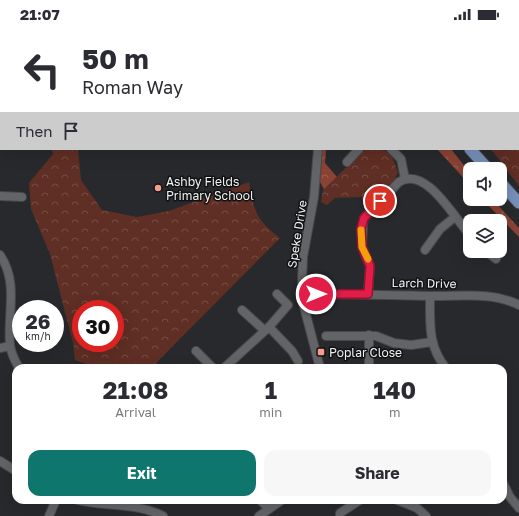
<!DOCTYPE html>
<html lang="en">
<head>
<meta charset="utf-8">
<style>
	body { margin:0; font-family:"Golos Text",sans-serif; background:#f7f7f7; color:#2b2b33; height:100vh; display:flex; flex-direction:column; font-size:15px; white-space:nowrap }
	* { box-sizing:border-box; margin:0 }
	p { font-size:13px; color:#7c7c81 }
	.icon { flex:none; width:22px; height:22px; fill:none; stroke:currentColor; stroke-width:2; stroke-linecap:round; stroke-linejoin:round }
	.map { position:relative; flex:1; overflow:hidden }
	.drawer { position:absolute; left:12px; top:336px; width:495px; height:140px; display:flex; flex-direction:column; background:#fff; border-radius:12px; box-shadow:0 4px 16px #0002 }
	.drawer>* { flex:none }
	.hud { position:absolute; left:0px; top:0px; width:519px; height:122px; box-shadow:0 4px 16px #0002; background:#fff; color:#2b2b33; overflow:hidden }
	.controls { position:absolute; left:463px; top:134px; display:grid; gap:8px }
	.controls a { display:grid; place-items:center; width:44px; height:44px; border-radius:8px; background:#fff; box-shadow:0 4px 16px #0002; font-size:20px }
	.speed { position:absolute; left:12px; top:272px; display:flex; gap:8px; font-size:20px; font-weight:700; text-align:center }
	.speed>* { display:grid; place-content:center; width:52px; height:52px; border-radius:50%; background:#fff; box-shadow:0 4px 16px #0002; line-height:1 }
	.speed small { font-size:10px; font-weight:400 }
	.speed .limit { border:6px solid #d22; background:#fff; color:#111 }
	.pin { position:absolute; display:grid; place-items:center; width:34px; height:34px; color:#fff; margin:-17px; border:2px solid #fff; border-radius:50%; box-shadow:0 1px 4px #0007 }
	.me { position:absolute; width:44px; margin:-22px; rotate:90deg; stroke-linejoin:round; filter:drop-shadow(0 0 3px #0008) }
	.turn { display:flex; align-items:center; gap:14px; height:84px; padding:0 16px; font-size:18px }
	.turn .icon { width:52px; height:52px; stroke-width:2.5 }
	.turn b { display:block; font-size:28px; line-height:34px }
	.then { display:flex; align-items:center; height:38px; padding:0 16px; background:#0003; gap:8px; font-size:15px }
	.eta { display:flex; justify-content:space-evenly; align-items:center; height:68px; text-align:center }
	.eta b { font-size:24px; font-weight:700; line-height:28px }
	.primary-button { display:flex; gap:8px; margin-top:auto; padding:8px 16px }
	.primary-button a { flex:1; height:46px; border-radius:12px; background:#0f766e; color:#fff; font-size:16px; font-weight:700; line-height:46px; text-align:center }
	.primary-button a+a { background:#f7f7f7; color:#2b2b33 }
	.status { display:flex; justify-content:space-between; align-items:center; height:28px; padding:0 20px; background:#fff; direction:ltr }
	.status svg { height:11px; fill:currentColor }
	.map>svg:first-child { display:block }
	.forest { fill:url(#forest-crowns) }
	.park { fill:url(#park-crowns); fill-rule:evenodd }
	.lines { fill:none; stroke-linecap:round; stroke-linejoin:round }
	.minor-casing { stroke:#464849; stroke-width:10 }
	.major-casing { stroke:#464849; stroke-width:13 }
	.minor { stroke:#636467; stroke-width:8 }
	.major { stroke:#7790ba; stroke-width:11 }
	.route-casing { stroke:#92132f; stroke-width:10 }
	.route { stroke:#e11d48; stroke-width:7 }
	.slow { stroke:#f59e0b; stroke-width:7 }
	.poi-dot { fill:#f49d8c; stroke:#111213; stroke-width:1.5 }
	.labels { text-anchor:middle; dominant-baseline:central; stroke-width:3; stroke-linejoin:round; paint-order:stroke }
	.poi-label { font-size:12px; fill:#f0f1f2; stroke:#111213; text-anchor:start }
	.street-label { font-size:12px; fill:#f0f1f2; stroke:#111213 }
</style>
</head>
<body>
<div class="status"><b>21:07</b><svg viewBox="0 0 49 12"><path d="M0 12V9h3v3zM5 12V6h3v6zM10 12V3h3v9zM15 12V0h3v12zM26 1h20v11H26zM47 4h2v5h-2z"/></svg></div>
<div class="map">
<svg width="519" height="488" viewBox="0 0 519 488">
	<defs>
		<pattern id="forest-crowns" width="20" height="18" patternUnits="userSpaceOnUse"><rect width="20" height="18" fill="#8a4234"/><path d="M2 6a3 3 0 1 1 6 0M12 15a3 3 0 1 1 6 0" fill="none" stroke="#9b5e52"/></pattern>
		<pattern id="park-crowns" width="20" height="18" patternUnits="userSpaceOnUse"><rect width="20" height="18" fill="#5f2e24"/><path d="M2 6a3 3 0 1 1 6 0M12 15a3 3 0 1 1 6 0" fill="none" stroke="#764d44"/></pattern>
	</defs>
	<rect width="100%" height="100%" fill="#28292c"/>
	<g class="forest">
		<path d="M319,121h7l-1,14 12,14 29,-28 -40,44 -7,-13z"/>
		<path d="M437,121h14l19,24v12z"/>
		<path d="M482,171h10l27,29v9z"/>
	</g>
	<g class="park">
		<path d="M465,0h54v158l-28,-37h27v-120h-55z"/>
		<path d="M52,121h26l3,31 21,30 35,7 32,-6 80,-29c5,29 7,38 31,56l-122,123 -4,7h-56l-23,-8 -2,-17 -23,-89 -19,-45 -2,-26 24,-29zM81,281h34v34h-34z"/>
		<path d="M366,121h17l9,8 6,15 -4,9 -25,25 -3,-6 -4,1v-4l-27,1 -8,7 -6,-3 2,-12z"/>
	</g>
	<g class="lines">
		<g class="minor-casing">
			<g id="minor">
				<path d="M448,0v1"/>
				<path d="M26,1v-1"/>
				<path d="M454,1l2,-1"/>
				<path d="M0,24h1"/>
				<path d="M318,121l-4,48 -11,60 -1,24 1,22 17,65"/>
				<path d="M391,121l10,10 4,20"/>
				<path d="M347,134l12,-13"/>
				<path d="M0,168l22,1"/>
				<path d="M425,222l15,-21 15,-12"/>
				<path d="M486,223l10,8"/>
				<path d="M0,227c19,28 7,59 10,90 1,8 5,16 9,23"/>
				<path d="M303,266c42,0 84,1 126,2 30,1 62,-5 90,9"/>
				<path d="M368,266l2,-28 -8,-19 1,-23 1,-6 35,-36c27,-17 55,36 71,53"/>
				<path d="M430,268c0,27 -2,51 16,72"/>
				<path d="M242,282l22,20"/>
				<path d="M269,299l23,24 6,10"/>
				<path d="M369,307v33"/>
				<path d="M326,308h50l18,7 17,2 21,-3"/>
				<path d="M0,320l10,-2"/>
				<path d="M196,323l17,17"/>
				<path d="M224,340l45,-41 19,-22 -11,-11"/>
				<path d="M0,433l16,10"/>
				<path d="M503,455l7,14 9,11"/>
				<path d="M77,472c28,7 59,2 86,16"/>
				<path d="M260,472l9,9"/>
				<path d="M397,472l20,8 9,8"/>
				<path d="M49,488l7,-16"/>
				<path d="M259,488l23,-16"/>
				<path d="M340,488v-3l20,-13"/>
			</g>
		</g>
		<g class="major-casing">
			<g id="major">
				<path d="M308,0l1,1"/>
				<path d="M404,0l1,1"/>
				<path d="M248,1l4,-1"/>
				<path d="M330,1v-1"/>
				<path d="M0,95l1,-1"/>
				<path d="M470,121l18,20"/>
				<path d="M500,154l19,21"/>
			</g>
		</g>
		<use href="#minor" class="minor"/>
		<use href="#major" class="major"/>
	</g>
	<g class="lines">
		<g class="route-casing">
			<path id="route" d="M316,266h52l2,-28 -8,-19 -1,-18 3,-11 16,-17"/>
		</g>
		<use href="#route" class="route"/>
		<path class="slow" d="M361,202l1,17 6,12"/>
	</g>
	<g class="poi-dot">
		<circle cx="158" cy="160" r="4"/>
		<rect x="317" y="320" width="8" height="8" rx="2"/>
	</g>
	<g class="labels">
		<g class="poi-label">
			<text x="166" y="153">Ashby Fields<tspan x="166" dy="14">Primary School</tspan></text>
			<text x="329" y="324">Poplar Close</text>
		</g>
		<g class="street-label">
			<text transform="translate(297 206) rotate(-81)">Speke Drive</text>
			<text transform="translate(424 255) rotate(1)">Larch Drive</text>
		</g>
	</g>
</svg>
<div class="controls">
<a><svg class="icon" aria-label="sound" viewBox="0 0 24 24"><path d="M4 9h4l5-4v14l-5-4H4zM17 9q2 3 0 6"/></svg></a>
<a><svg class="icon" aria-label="layers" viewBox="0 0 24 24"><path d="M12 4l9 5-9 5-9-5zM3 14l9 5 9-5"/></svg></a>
</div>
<div class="speed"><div>26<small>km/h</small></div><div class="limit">30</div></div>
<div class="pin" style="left:380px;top:173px;background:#d93025"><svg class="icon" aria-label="arrive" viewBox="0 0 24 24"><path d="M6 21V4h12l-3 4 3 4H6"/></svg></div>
<svg class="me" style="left:316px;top:266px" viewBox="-20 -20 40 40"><circle r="17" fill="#e11d48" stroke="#fff" stroke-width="3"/><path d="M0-11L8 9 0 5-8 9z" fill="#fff"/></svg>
<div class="hud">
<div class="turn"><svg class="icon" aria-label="left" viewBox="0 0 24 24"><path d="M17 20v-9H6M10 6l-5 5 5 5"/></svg><div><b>50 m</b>Roman Way</div></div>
<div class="then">Then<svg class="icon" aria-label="arrive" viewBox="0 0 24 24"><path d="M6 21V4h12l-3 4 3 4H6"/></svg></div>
</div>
<section class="drawer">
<div class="eta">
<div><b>21:08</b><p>Arrival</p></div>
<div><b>1</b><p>min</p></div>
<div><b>140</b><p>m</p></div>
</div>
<div class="primary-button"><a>Exit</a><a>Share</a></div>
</section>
</div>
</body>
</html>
